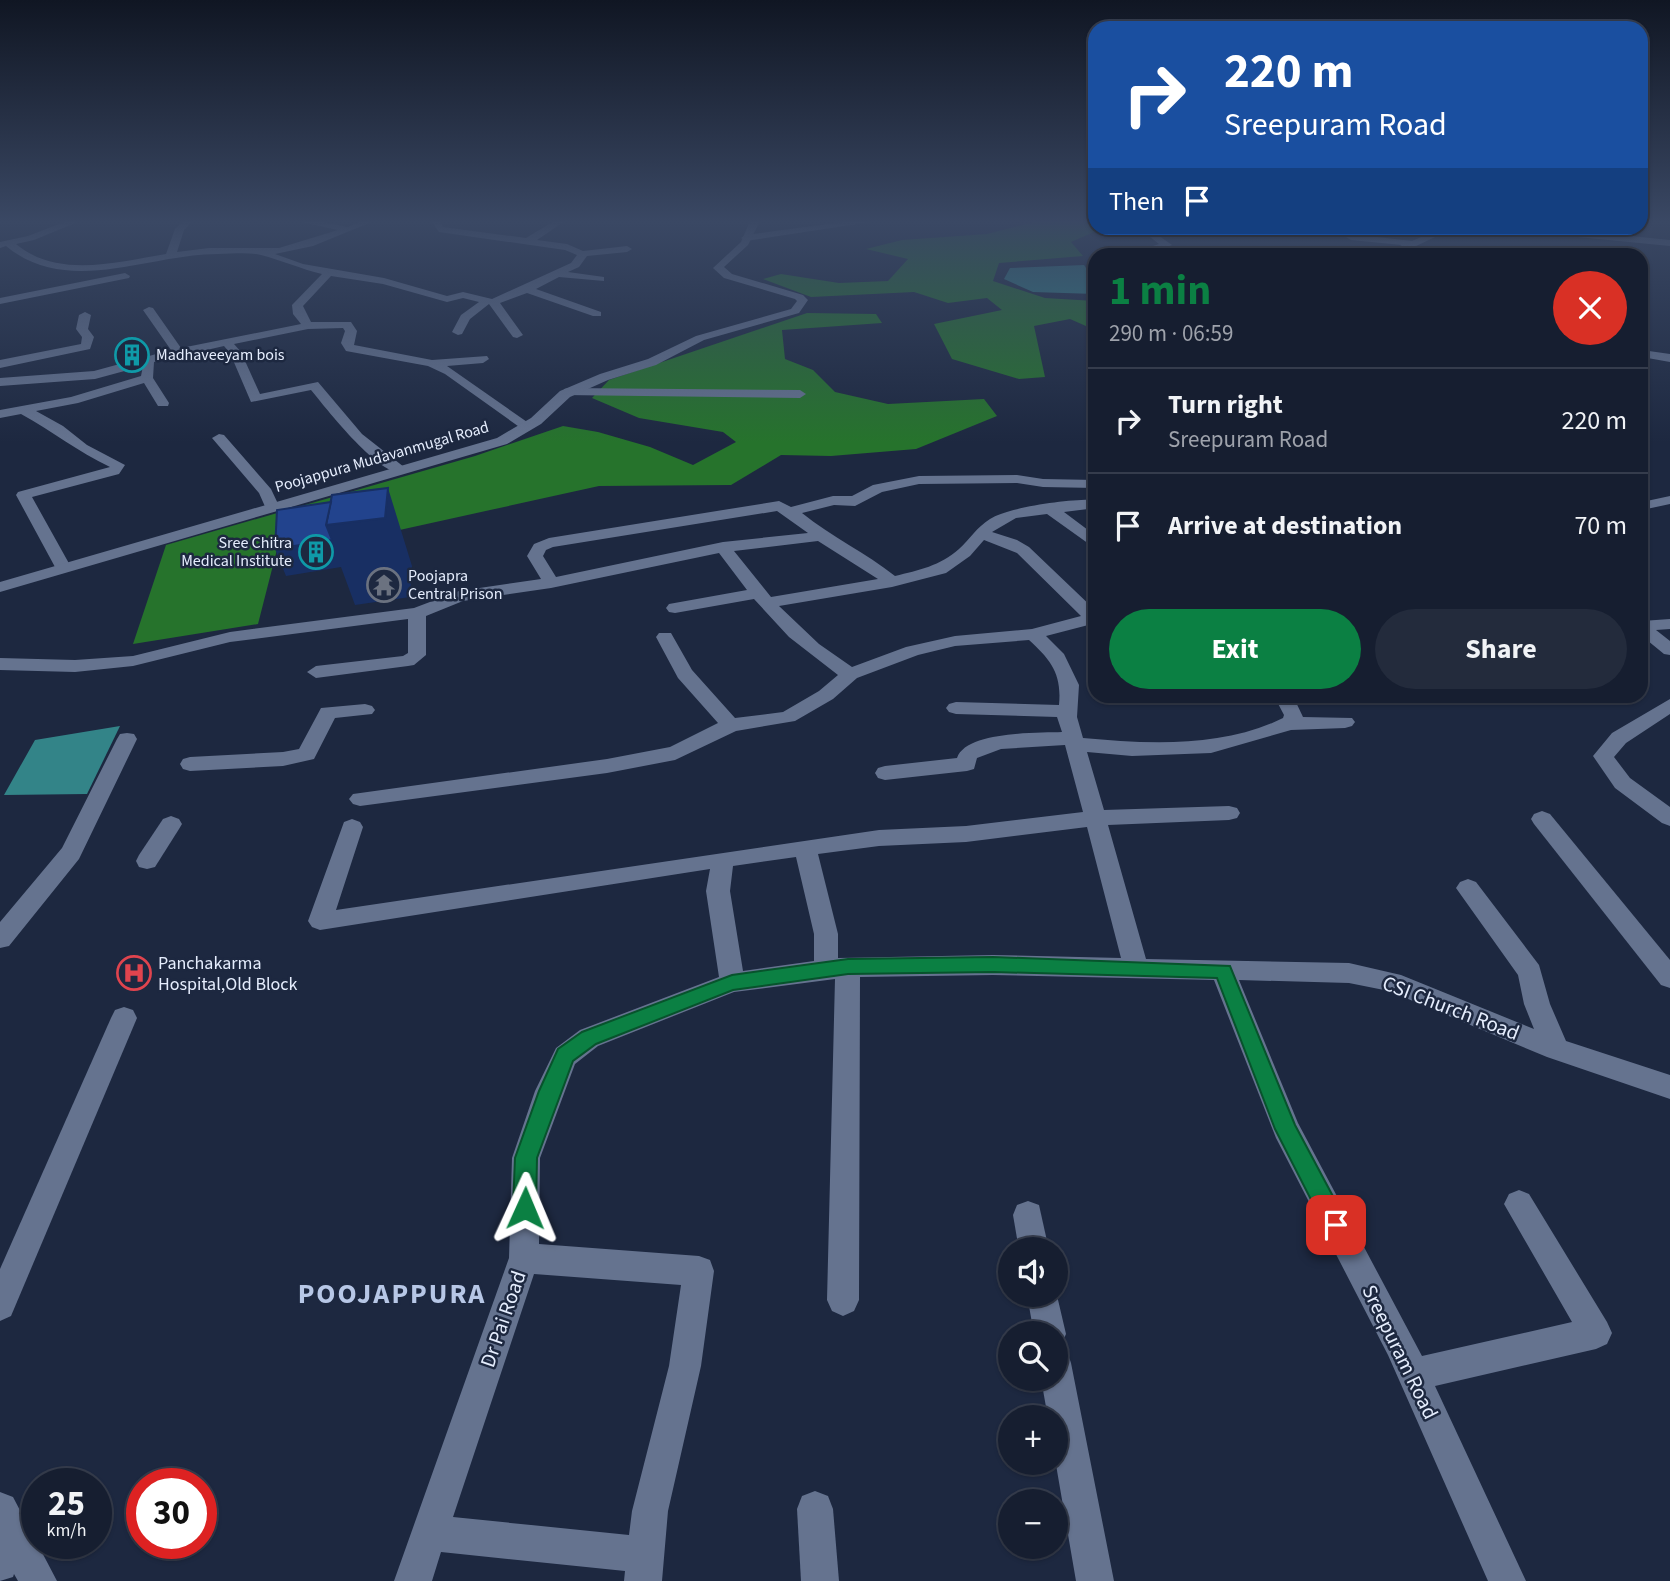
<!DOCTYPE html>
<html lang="en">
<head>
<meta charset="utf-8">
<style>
	body { margin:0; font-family:"Source Sans 3",sans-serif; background:#232b3c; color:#f1f3f6; height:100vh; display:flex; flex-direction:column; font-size:26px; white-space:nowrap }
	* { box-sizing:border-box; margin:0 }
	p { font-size:23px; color:#9ea2ab }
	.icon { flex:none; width:38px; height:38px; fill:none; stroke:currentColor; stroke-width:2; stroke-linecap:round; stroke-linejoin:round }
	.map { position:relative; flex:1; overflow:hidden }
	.details { position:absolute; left:1088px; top:248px; width:560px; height:455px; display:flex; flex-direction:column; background:#161e30; border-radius:21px; box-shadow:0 2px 5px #0004,0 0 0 2px #353c4c }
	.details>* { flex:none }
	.guide { position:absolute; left:1088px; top:21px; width:560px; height:214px; border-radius:21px; box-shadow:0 2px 5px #0004,0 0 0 2px #353c4c; background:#1a4fa0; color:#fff; overflow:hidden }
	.tools { position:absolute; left:998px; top:1237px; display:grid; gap:14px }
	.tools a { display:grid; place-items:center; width:70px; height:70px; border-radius:50%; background:#161e30; box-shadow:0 2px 5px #0004,0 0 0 2px #353c4c; font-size:35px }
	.speed { position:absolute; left:21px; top:1468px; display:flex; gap:14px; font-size:35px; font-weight:700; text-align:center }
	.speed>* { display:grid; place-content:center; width:91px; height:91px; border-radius:50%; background:#161e30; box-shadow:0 2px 5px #0004,0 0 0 2px #353c4c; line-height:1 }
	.speed small { font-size:18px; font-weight:400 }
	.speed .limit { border:10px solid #d22; background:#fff; color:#111 }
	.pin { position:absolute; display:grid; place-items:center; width:60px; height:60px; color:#fff; margin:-30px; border-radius:14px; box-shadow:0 4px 10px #0006 }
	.me { position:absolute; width:77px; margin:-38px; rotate:1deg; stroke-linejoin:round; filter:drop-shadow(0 0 5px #0008) }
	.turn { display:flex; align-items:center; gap:24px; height:147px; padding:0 21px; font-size:32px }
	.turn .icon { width:91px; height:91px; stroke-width:2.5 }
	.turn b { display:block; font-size:49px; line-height:60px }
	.then { display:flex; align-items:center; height:66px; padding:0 21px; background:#0003; gap:14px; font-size:26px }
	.round { display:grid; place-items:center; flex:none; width:74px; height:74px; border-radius:37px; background:#232b3c }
	.headline { display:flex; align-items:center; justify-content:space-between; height:119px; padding:0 21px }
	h1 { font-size:42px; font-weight:700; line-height:52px; color:#0b8043 }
	.cta { display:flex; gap:14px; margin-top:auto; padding:14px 21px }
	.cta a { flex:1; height:80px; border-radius:42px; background:#0b8043; color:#fff; font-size:28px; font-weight:700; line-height:80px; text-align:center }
	.cta a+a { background:#232b3c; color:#f1f3f6 }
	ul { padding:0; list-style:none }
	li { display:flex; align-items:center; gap:21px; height:105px; padding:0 21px; border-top:2px solid #353c4c }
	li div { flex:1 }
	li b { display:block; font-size:26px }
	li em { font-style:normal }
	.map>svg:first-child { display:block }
	.forest { fill:#26732c }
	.water { fill:#338488 }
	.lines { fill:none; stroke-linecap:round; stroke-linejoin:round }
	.street { fill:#65738f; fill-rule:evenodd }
	.secondary { fill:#65738f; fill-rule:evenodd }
	.shaded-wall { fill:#182f63 }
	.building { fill:#22438d; stroke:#182f63; stroke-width:2 }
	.route { fill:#0b8043; stroke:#07532c; stroke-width:2 }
	.labels { text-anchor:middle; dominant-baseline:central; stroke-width:5; stroke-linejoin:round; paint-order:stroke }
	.far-poi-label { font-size:16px; fill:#e5edfd; stroke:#1d2840; text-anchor:start }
	.far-street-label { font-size:16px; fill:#e5edfd; stroke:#1d2840 }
	.poi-label { font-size:18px; fill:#e5edfd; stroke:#1d2840; text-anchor:start }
	.near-street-label { font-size:21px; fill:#e5edfd; stroke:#1d2840 }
	.near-district-label { font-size:28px; font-weight:bold; letter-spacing:2px; fill:#b7c7e6; stroke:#1d2840 }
</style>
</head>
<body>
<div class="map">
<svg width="1670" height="1581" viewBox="0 0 1670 1581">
	<rect width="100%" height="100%" fill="#1d2840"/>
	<g class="forest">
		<path d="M1038,221h57l1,7h7l-32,14 12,14 -84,7 -6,18 52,17 50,3v29l-25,-11 -36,7 11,51 -26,2 -67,-20 -18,-35 68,-14 -15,-12 -39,5 -34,-11 -103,5 -48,-18 18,-5 58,9 49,-2 20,-22 -42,-10 36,-9 85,-6z"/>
		<path d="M807,313l69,1 6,9 -100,7 3,29 28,11 22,22 53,12 96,-5 13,17 -81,33 -85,7 -50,-1 -50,30 -132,1 -204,45 -113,-1 -24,94 -125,20 33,-99 309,-89 88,-30 35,6 52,15 43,18 43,-23 -13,-10 -84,-14 -47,-20 17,-18z"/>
	</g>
	<g class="water">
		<path d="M1084,265l11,16v13l-62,-2 -29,-13 6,-11z"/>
		<path d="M120,726l-33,68 -83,1 31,-55z"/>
	</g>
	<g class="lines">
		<g class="street">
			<path d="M67,221h13l-46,19 -18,4c42,35 101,18 150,10l9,-25 8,-8h10l-9,9 -7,22 32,-4h70l59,-18 -42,-9h22l30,6 13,-6h13l-61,25 -38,8 28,10 81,14 63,18 16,-4 29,7 79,-36 6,-8 -12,-5 -126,-18 -8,-11h9l3,6 83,11 28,-17h11l-28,19 30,4 16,7 44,-5 5,3 -5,3 -40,4 -8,11 -11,5 36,5v4l-45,-4 -23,12 65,23v4h-8l-66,-23 -27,10 23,32 -6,3 -4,-1 -24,-33 -19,15 -8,15 -4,1 -6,-3 9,-17 18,-13 -16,-4 -16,4 -64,-18 -52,-8 -28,30 8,16h40l6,9 -3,14 78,15 55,-4 2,3 -6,4 -36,3 83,58v6l-5,1 -80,-57 -17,-8 -82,-15 -5,-8 4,-12 -2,-3 -35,1 -74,15 7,8 19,42 58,-12 44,52 42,33 2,3 -2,3c-24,5 -78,-65 -93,-83l-60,12 -21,-49 -6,-7 -70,16 -1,16 16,25 -1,3h-10l-14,-23 -66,20 -42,8 27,15 24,19 38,20 -6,9 -87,23 39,70 -8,5 -8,-5 -39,-72 2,-3 92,-25c-32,-15 -58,-36 -89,-53l-21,4v-8l71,-13 70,-21 2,-10 -48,13 -95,7v-8l94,-7 77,-21 -28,-40 6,-3 4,1 28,40 120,-24 -8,-10 -1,-9 30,-31c-21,-5 -41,-14 -61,-19 -13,-3 -30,-1 -43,-1 -70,0 -150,43 -212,-8l-6,2v-6l28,-6z"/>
			<path d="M850,221h27l-131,20 -5,-3 5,-3z"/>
			<path d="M1139,228h9l24,17 -16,6 3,5h-10l-2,-8 12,-4z"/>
			<path d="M1240,228h15l12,4 -5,3z"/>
			<path d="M1442,228h12l-59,28h-14l21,-11 -51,-5 -5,-3 5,-3 61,7z"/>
			<path d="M1552,228l118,12v6l-92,-9z"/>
			<path d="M1586,249l5,3 -2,2 -59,2z"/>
			<path d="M1518,253l5,1 1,2h-11z"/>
			<path d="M125,273l5,3 -1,2 -129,26v-6z"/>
			<path d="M85,312l6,3 -3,14 6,8 -4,12 -90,19v-8l81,-16 1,-7 -6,-8 3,-14z"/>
			<path d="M1642,350l28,4v8l-28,-5z"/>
			<path d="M569,388l231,2 6,4 -6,4 -236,-3v-6z"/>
			<path d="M219,434l5,1 47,54 9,19 -3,3h-10l-8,-18 -47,-55z"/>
			<path d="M1017,475l26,4 53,1v8l-53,-1 -26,-4 -98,1 -37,8 -27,14 -21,-1 -32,8c30,24 64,40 93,63 24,-6 45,-10 64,-27 11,-10 18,-22 31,-30 18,-12 84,-21 106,-19v8l-32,4 32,24v13l-49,-35 -31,4 -24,14 25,8 12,7 67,64v12l-50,13 18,18 15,31 -2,32 6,21c65,6 140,10 200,-20l1,-3 -10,-19h19l10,21 49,1 3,4 -3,4 -7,2 -54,2 -80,23 -79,3 -45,-4 17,58 125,-4 8,2 3,5 -3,5 -8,2 -121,5 38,134 203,4 52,12 133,54 -10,-25 -6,-29 -62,-87 4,-6 8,-3 8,3 63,83 11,39 16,37 104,34v24l-123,-42 -158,-66 -40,-8 -110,-3 59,143 124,233 150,-34 -68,-118 5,-10 10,-4 10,4 78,128 5,11 -5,11 -11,5 -161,37 91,195h-38l-100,-226 -112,-217 -62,-158 -221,-5 -133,2 -1,323 -5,11 -11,5 -11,-5 -5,-11 8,-321 -101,13 -136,54 -23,18 -35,94 -1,86 160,12 11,4 4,11 -13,95 -33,145 -6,70h-38l1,-10 -184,-19 -9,29h-38l115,-323 3,-100 23,-67 21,-43 24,-18 139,-53 -13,-86 4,-22 -390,61 -8,-3 -4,-6 36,-99 8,-3 8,3 3,5 -27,83 543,-80 87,-4 117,-14 -18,-67 -64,4 -24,9 -3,11 -7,2 -82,9 -7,-2 -3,-5 3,-5 7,-2 72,-8c9,-27 80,-25 105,-26l-5,-15 -101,-3 -7,-2 -3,-4 3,-4 7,-2 103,3c3,-31 -8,-45 -30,-65l-74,6 -37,9 -61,23 -24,21 -38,22 -59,10 -61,29 -68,13 -247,33 -7,-2 -4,-5 4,-5 254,-35 63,-12 48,-24 -40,-45 -22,-41 3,-4h12l21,37 43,48 48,-6 36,-21 19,-16 -49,-38 -35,-38 -79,14 -6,-1 -3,-4 3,-4 78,-14 -28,-37 -168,35 -88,13 -37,15v39l-12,10 -6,1 -92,12 -9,-6 9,-6 87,-10 5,-3v-34l-178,23 -97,24 -58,6 -75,-2v-12l75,2 58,-4 97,-24 184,-24 45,-17 82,-12 -14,-23 7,-12 15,-6 230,-37 12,6 42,-11h19l21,-11 46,-9zM777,511l31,22 -85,9 -167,35 -13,-21 3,-6 7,-3zM984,540l33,13 64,63 -49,13 -77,7 -49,11 -54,20 -33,-23 -40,-38 113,-19 54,-14 24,-17zM818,541l60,38 -107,18 -37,-46zM1087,827l34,131 -128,-3 -155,3v-24l-20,-80 61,-8 87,-4zM796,857l18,77v27l-71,10 -13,-80 3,-25zM534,1274l147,11 -12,81 -37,145 -3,24 -176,-18z"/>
			<path d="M1670,496v8l-28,6v-8z"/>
			<path d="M1670,619v10l-14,1 14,11v14l-6,-1 -22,-18v-15z"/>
			<path d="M1670,699v15l-44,29 -12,14 16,21 40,29v19l-8,-3 -47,-35 -22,-32 19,-23z"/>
			<path d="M365,704l7,2 3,4 -3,4 -37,4 -21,41 -31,7 -93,5 -7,-2 -3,-5 3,-5 7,-2 93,-5 16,-3 22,-41z"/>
			<path d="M127,733l7,1 3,5 -58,120 -70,87 -9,2v-26l62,-74 55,-109 3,-5z"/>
			<path d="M1542,811l8,3 120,146v28l-9,-3 -127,-161 -3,-5 3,-5z"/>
			<path d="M171,816l8,3 3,5 -3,5 -24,38 -8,2 -8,-2 -3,-6 3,-6 24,-36z"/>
			<path d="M124,1007l9,3 4,8 -126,298 -11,5v-52l111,-251 4,-8z"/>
			<path d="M1028,1201l11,4 10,45h-30l-6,-35 4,-10z"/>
			<path d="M1055,1287l11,47 -5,11 -4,2 10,4 4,12 43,218h-38l-21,-122v-41h-7l-7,-39h14v-45h-21l-7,-39h28z"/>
			<path d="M815,1491l13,5 5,13 6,72h-38l-4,-72 5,-13z"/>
		</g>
		<g class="secondary">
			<path d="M750,221h10l-12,24 -24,22 8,7 71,21 5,5 -9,13 -95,27 -48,25 -48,15 -38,17 -29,27 -34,20 -507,148v-10l497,-144 34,-20 29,-27 40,-17 48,-15 48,-23 95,-27 6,-8 -2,-2 -71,-21 -11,-10 28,-26z"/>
			<path d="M0,1492l13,5 44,84h-39l-4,-7 -1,3 -13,4z"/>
		</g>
	</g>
	<path class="shaded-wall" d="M388,488l24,78 -2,31 -55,8 -14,-38 -55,9 -11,-27 51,-24z"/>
	<g class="building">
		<path d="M388,488l-3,30 -59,7 6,-30z"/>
		<path d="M331,502l-5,23 6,15 -57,9 2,-39z"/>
	</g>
	<linearGradient id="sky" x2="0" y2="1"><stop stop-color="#101623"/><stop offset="0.5" stop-color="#3a4864"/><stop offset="1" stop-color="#3a4864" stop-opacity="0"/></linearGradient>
	<rect width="1670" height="443" fill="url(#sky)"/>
	<path class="route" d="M993,957l237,9 65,159 49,92 3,8 -3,8 -8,3 -8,-3 -53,-104 -58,-151 -224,-6 -145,2 -115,16 -137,54 -23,17 -36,97 -1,50 -3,8 -8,3 -8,-3 -4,-8 2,-50 24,-67 19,-42 24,-17 150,-57 116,-16z"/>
	<defs>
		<g id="building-ring" transform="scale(1.75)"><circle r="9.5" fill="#1d2840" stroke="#0f9aa8" stroke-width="1.5"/><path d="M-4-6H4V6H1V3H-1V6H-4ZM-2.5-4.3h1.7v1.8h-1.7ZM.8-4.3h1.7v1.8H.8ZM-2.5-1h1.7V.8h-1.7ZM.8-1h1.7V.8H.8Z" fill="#0f9aa8"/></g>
		<g id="temple-ring" transform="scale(1.75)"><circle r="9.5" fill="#1d2840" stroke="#6b7280" stroke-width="1.5"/><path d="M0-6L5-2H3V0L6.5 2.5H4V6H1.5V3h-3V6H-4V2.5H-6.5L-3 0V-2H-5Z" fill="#6b7280"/></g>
		<g id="hospital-ring" transform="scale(1.75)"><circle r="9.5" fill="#1d2840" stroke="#e0444e" stroke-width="1.5"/><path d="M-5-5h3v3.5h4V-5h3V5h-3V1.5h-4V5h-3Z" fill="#e0444e"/></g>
	</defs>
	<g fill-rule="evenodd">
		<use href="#building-ring" x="132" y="355"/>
		<use href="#building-ring" x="316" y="552"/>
		<use href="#temple-ring" x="384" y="585"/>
		<use href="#hospital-ring" x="134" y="973"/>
	</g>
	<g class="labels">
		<g class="far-poi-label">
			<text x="156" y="355">Madhaveeyam bois</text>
			<text x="292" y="543" text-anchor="end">Sree Chitra<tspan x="292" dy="18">Medical Institute</tspan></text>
			<text x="408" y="576">Poojapra<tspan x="408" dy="18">Central Prison</tspan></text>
		</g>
		<g class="far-street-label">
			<text transform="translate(382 457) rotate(-16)">Poojappura Mudavanmugal Road</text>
		</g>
		<g class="poi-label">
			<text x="158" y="963">Panchakarma<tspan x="158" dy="21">Hospital,Old Block</tspan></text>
		</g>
		<g class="near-street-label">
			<text transform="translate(1451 1008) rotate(21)">CSI Church Road</text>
			<text transform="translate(503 1319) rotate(-71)">Dr Pai Road</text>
			<text transform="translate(1400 1352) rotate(64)">Sreepuram Road</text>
		</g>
		<g class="near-district-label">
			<text x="392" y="1294">POOJAPPURA</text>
		</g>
	</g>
</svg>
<div class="tools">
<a><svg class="icon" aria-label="sound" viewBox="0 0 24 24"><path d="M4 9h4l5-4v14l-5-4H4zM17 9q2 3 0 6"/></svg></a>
<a><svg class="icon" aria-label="search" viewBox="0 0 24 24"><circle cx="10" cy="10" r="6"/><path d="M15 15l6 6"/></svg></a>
<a>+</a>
<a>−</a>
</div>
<div class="speed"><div>25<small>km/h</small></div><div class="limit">30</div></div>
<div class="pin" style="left:1336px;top:1225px;background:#d93025"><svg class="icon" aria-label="arrive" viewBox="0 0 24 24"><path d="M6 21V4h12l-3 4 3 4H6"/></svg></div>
<svg class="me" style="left:525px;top:1208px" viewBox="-20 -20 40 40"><path d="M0-17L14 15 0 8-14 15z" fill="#0b8043" stroke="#fff" stroke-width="4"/></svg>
<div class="guide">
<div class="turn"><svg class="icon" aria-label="right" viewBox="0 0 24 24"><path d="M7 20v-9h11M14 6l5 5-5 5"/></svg><div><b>220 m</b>Sreepuram Road</div></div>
<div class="then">Then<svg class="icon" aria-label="arrive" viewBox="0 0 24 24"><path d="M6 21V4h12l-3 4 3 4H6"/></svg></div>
</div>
<section class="details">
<div class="headline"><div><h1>1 min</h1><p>290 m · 06:59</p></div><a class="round" style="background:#d93025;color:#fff"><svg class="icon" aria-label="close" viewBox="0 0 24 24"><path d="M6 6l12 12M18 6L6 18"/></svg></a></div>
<ul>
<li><svg class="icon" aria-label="right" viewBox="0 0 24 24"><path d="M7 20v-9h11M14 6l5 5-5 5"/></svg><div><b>Turn right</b><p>Sreepuram Road</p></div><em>220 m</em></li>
<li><svg class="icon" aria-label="arrive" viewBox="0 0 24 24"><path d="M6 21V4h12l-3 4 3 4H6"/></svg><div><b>Arrive at destination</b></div><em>70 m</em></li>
</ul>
<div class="cta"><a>Exit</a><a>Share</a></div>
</section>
</div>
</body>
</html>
